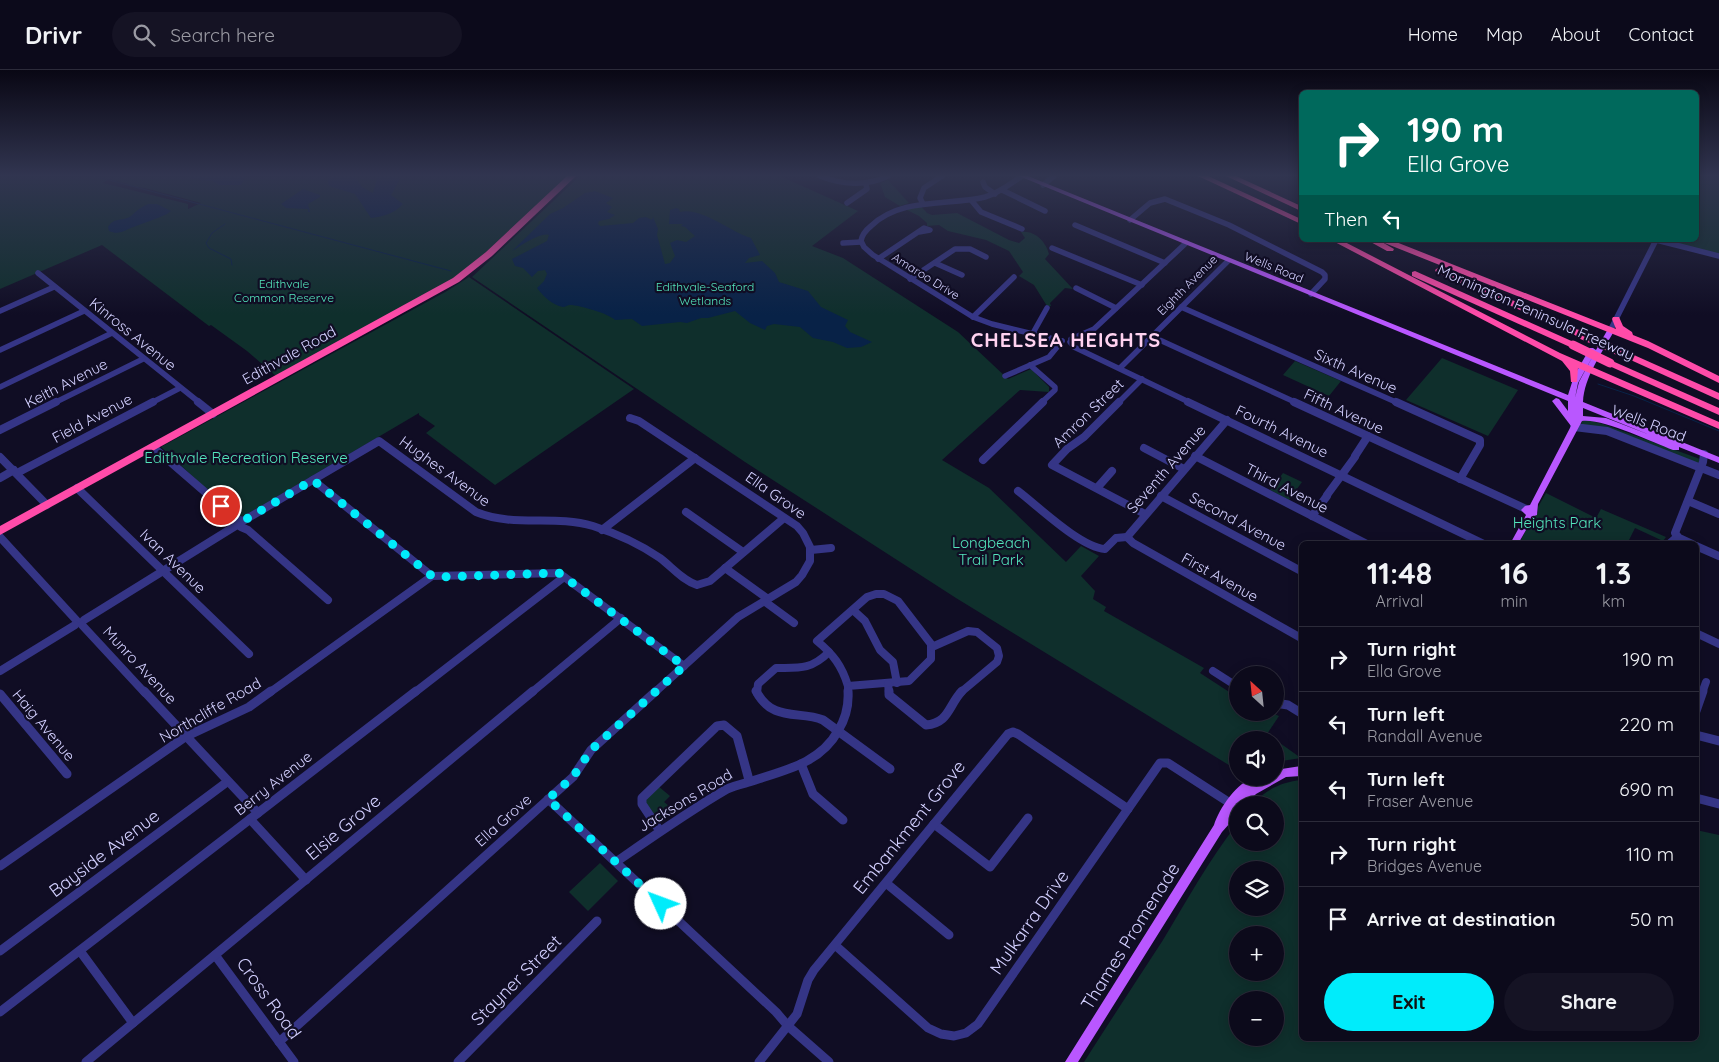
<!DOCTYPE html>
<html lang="en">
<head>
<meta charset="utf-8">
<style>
	body { margin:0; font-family:Quicksand,sans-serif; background:#151324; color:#f1f3f6; height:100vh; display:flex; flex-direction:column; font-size:19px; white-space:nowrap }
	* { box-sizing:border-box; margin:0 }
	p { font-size:16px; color:#9a9aa3 }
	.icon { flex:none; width:28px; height:28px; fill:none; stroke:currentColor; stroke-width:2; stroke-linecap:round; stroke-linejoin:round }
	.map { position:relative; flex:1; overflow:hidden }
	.details { position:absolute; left:1299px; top:471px; width:400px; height:500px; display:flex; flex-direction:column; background:#0c0a1b; border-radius:8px; box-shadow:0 2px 12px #0003,0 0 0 1px #2c2b3a }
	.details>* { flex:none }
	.banner { position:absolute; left:1299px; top:20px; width:400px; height:152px; border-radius:8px; box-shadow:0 2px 12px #0003,0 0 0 1px #2c2b3a; background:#00695c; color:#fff; overflow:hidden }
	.needle { width:32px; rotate:333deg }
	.fabs { position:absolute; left:1229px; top:596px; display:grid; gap:10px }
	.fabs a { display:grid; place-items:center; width:55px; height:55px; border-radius:50%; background:#0c0a1b; box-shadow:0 2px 12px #0003,0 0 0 1px #2c2b3a; font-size:25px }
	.pin { position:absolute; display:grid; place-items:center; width:42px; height:42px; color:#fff; margin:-21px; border:2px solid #fff; border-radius:50%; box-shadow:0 1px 5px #0007 }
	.me { position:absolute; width:55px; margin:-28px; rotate:313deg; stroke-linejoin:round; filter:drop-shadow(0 0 4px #0008) }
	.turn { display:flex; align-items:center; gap:18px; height:105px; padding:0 25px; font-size:22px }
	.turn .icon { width:65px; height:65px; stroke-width:2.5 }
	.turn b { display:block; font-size:35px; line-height:42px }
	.then { display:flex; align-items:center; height:48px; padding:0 25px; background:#0003; gap:10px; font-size:19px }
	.eta { display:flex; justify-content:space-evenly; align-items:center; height:85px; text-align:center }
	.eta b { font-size:30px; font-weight:700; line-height:35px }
	.button { display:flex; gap:10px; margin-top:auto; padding:10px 25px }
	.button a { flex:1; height:58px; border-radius:30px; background:#00ecfb; color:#111; font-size:20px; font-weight:700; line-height:58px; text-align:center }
	.button a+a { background:#151324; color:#f1f3f6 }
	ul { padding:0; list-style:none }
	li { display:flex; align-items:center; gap:15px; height:65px; padding:0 25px; border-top:1px solid #2c2b3a }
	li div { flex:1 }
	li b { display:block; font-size:19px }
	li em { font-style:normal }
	header { display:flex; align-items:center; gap:30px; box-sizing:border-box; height:70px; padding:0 25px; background:#0c0a1b; border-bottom:1px solid #2c2b3a }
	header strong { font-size:24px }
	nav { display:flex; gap:28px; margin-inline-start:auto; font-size:18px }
	.search { width:350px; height:45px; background:#151324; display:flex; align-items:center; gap:12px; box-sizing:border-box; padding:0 18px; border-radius:28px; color:#9a9aa3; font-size:19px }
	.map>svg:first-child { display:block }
	.green { fill:#0f2f2c; fill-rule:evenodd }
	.water { fill:#082247 }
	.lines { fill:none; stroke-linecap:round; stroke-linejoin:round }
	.stream { stroke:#082247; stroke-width:1 }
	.minor-far2 { stroke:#353586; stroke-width:5.5 }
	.minor-far1 { stroke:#353586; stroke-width:8 }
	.minor { stroke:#353586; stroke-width:9 }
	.major { fill:#b957ff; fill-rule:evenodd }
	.highway { fill:#ff4ba9; fill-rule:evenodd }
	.highway-bridge { stroke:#ff4ba9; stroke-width:9 }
	.route { stroke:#00ecfb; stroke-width:9; stroke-dasharray:0 16.2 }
	.labels { text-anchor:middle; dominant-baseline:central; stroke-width:4.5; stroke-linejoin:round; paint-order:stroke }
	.far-street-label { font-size:12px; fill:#d3d0ff; stroke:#100d24 }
	.far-park-label { font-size:12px; fill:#54e6bc; stroke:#100d24 }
	.street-label { font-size:15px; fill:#d3d0ff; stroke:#100d24 }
	.park-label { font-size:15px; fill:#54e6bc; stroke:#100d24 }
	.near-street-label { font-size:18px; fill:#d3d0ff; stroke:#100d24 }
	.district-label { font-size:20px; font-weight:bold; letter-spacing:1px; fill:#ffd2f0; stroke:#100d24 }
</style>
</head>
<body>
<header>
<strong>Drivr</strong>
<div class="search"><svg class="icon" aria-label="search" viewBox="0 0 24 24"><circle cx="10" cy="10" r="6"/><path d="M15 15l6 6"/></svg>Search here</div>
<nav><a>Home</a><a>Map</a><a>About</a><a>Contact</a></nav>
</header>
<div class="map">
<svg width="1719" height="992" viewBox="0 0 1719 992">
	<rect width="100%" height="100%" fill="#100d24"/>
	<g class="green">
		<path d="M0,106l76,1 492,-1 -96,89 -29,21 -167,90 -29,-25 -36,-26 -2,1 -107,-81 -102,44zM109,109l19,5 1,2 16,2 56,15 -13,6v-5l-85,-21z"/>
		<path d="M580,106h200l78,35 -46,35 31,12 115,74 50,47 23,-10 18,18v5l-29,-2 -78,70 47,28 77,74 15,-16 18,10 -18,20 14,15 -2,8 13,8 -2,4 100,57 -4,5 37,24 1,15 34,1 7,3 -12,18 34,24 -26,4v-22h-37l-1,30 -281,-172 -211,-136 -273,-185z"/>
		<path d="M1700,106h19v79l-53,-15h30v-56z"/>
		<path d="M888,110l21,23 -9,3 -15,-9 -5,-14z"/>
		<path d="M921,136l6,7 5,2 25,-2 52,27 10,3 6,-5 -4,-6c14,-2 25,10 28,22l-4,5 28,30 -8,-1 -15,15 1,3h-4l-13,-21 -15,-9 4,-4 -14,-21 -23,-11 -38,-9 -9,-6 -12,1v-3l-8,-7 -14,-7z"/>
		<path d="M469,207l165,112 -139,96 -69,-52 9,-7 -16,-11v-2l-180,106 -78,-72 286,-156z"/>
		<path d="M1442,288l76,32 -30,46 -82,-36z"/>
		<path d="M1295,291l46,20 -12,15 -46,-21z"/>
		<path d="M1587,350l16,4 97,35 -2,5 -117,-38 1,-5z"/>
		<path d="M1283,403l19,9 -13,18 -19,-10z"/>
		<path d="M1546,423l50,25 5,-9 65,28 -3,4 -28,-13 -8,16h-108l14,-28 5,-3v-6z"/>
		<path d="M1301,710v259h395v-209l23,5v227h-635c26,-41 53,-82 79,-122 24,-40 46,-80 74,-116l1,18h37v-37h-22c11,-15 29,-23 48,-25zM1238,800h37v38h-37zM1238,865h37v37h-37zM1238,930h37v38h-37z"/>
		<path d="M658,716l12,10 -6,6 11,9 -17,12 -13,-19 3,-9z"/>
		<path d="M600,793l18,18 -30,30 -19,-19z"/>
	</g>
	<g class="water">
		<path d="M188,106h58l-5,9h-22l-6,-4 -13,-1z"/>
		<path d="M333,106h22l7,11 11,6 5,-17h17l5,3 -9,16 12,9c-10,10 -18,12 -32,14l-16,-24 -26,-8 -1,-6z"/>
		<path d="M303,119l17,6v2l-12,7 2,8h-2v-3l-22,-1 -5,-4z"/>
		<path d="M595,121l18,7 -7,5 6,4 -5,5 8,3 -6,4 -10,2 -1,3 2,2 33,-3 6,-5 7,-1 6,3 1,-3 5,12 -1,6 8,29 5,-1 5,-7 -5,-13 7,-3 9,2 9,-6 -10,-9 -4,-1 2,-2h-14l1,-14 6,-2 3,1 1,3c22,-5 50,20 71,26l9,17 -11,3 -4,5 17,-2 13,12 4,9 29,9 13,16 27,13 -3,6 5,6 22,10 -11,5 -14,1 -14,-6 -20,-4 -13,-11 -26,-3 -7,2 -2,4 -15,-7 -15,-12 -27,7h-7l-14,5 -7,-1 -38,4 -10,-7 -17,1c-5,-6 -36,-15 -45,-15 -2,0 -5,2 -7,2 -11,-2 -20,-11 -26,-19l7,-7 3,-7 -2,-4 -7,1 -6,6 -9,-9 -8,-2 -3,-7 35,-18 2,-6c-9,-3 -28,11 -37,16l38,-37 13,-6 22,-15z"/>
		<path d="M148,134h9l14,7 -4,3c-11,5 -21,8 -31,12 -10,3 -16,10 -27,5l-1,-4c7,-11 15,-5 23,-11 5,-5 10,-9 17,-12z"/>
	</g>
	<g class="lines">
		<g class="stream">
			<path d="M94,106l357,95"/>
			<path d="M225,154l-13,9 -6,10 3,5 22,11 1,6"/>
			<path d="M1598,314l36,12 85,35"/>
		</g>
		<g class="minor-far2">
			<path d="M820,106c23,9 45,11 68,0"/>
			<path d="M1022,106c-12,8 -23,17 -37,21 -37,9 -84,0 -114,29 -5,4 -9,8 -10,15l3,6 9,8 100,62 19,7 70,17"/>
			<path d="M983,112l2,5 10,7"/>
			<path d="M1043,115l11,-9"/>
			<path d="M1002,120l43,21"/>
			<path d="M971,130l10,12 41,17"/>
			<path d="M847,133l20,-14 -1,-5"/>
			<path d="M923,134l-3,-6 4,-10 18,-12"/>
			<path d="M1130,150l20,-17 15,-4 64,26 93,47 3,3v4l-14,15"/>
			<path d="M1075,155l90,38"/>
			<path d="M1656,170l63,16"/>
			<path d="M843,173l18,-1"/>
			<path d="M1052,178l90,37"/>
			<path d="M878,189l46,-31 6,2 -11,2"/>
			<path d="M935,193l27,12"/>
			<path d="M38,203l162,130"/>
			<path d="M910,209l45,-30h15l16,8"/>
			<path d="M1076,218l40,20"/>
			<path d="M1181,237l217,96"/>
			<path d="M0,241l54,-24"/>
			<path d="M973,247l41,-40"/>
			<path d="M1610,261l46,-91"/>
			<path d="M1033,263l14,-25"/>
			<path d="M1151,266l146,67"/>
			<path d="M1071,269l23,-10 92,-86"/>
			<path d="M1070,272l4,5 117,56"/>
			<path d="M0,280l84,-39"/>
			<path d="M1030,295l25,22v3l-14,13"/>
			<path d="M1120,298l108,-107"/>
			<path d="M1005,306l44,-19 13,-16"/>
			<path d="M0,317l112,-54"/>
			<path d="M54,333l89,-44"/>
			<path d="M151,333l29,-15"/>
			<path d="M1118,333l24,-24"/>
		</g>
		<g class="minor-far1">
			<path d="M198,332l15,12"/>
			<path d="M1119,332l-35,35 -17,12 -15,16 93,49"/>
			<path d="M1188,332l296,142"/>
			<path d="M1294,332l232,107"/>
			<path d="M1396,332l84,38v5l-20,34"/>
			<path d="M630,348l9,3 158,105 6,7 7,14v14l-8,14 -6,7 -58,35 -84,76"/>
			<path d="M1574,357l33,4 112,44"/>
			<path d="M0,360l56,-28"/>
			<path d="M153,377l82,71 7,3"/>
			<path d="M1144,378l40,21"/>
			<path d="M1195,386l172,88"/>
			<path d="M1355,386l13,-20"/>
			<path d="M0,387l47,48"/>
			<path d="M983,390l60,-58"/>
			<path d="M17,403l136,-71"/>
			<path d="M0,408l14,-8"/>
			<path d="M313,410l119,96 127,-3 125,93"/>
			<path d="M77,418l172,166"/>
			<path d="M1097,418l15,-17"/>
			<path d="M1018,421c21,16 62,56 87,58l11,-11 11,-1"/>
			<path d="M1327,425l28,-38"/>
			<path d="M1161,426l140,75"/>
			<path d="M1688,431l31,13"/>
			<path d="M686,442l57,40"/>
			<path d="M1312,446l15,-20"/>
			<path d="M243,451l136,-80 97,71c39,16 78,2 117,14 22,7 48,19 67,32 12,9 22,22 37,27l13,-4 74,-63"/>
			<path d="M241,457l7,3 80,70"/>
			<path d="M602,460l93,-72"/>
			<path d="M0,467l77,84"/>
			<path d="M1127,467l6,6 168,95"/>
			<path d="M1127,467l100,-117"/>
			<path d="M1669,474l8,-7"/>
			<path d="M1692,474l-13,-6 -4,-5 28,-71 1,-8"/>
			<path d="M1696,476l23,10"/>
			<path d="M811,480l20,-2"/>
			<path d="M725,498l43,31"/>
			<path d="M876,524h8l14,7 33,43v15l-22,22 -61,5c-6,-20 -15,-32 -31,-45l50,-44z"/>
			<path d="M764,531l30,22"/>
			<path d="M853,540l12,11 15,29 13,12 4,21"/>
			<path d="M84,550l153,-95"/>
			<path d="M82,555l63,68"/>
			<path d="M1696,563l23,11"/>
			<path d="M932,577l36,-16 9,1 20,16 2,8 -2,6 -37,31"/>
			<path d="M0,601l75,-46"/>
			<path d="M1213,601l25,16"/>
			<path d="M888,614l1,9"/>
			<path d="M848,616v7"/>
			<path d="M269,623l163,-117"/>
			<path d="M414,623l150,-116"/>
			<path d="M531,623l90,-75"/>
			<path d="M757,623l1,-9 18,-16c23,0 35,2 53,-16"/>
			<path d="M1702,623l4,-11"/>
		</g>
		<g class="minor">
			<path d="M144,621l114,122"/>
			<path d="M756,621c17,32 43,19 67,29l67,49"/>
			<path d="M889,621v4l37,30c23,-2 22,-19 36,-34"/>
			<path d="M0,624l67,80"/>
			<path d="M1275,633l13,2 13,8"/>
			<path d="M1696,641l7,-20"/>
			<path d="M1696,665l23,6"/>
			<path d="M801,694l12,30 30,26"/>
			<path d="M1696,728l23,6"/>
			<path d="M548,729l228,213 12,14 41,36"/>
			<path d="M250,749l56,61"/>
			<path d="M934,754l56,43 38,-49"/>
			<path d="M660,761l-18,-27v-6l75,-72 7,-1 13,11 12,44"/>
			<path d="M616,792c36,-25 73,-51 111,-73 7,-3 15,-5 22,-7 33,-11 71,-18 89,-51 8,-13 11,-25 10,-40"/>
			<path d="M0,796l185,-129 64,-30 22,-16"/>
			<path d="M886,813l63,52"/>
			<path d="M835,875l93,83 13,6 13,2 12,-3 12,-9 182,-261h8l65,42"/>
			<path d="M0,881l227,-169"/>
			<path d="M80,881l53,72"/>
			<path d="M215,885l79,107"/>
			<path d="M0,942l416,-321"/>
			<path d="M279,972l294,-265 18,-27 65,-59"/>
			<path d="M86,992l447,-371"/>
			<path d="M458,992l139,-141"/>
			<path d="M759,992l38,-48 11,-34 6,-10 194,-236 5,-2 5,2 110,75"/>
		</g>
		<g class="major">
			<path d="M1019,106h9l540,219 6,-19 16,-28h3l3,2 12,-21h4l2,2c-12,22 -30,46 -31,71l136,55v6l-40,-16v3h-6c-21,-8 -71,-32 -91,-29l-44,83 -1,11 -3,1 -16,28h-8l16,-29 -5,-5 4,-4 5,-1 41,-79 -19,-25 4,-3 3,1 9,12v-10zM1594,284l-15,28 -4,16 3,-15zM1583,338l67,27 -44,-17 -23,-2z"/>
			<path d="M1301,696v10l-15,1 -30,17 -11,11h-7v9l-16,18 -144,230h-13l149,-237c5,-16 23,-44 41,-47 6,-2 14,0 20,0v-8z"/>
		</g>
		<g class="highway">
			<path d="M567,106h9l-84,80 -33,26 -459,253v-9l453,-248 33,-26z"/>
			<path d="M1198,106h10l93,43v5z"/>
			<path d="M1226,106h10l65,30v5z"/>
			<path d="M1331,170h10l219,113 159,69v7l-141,-61 -1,14h-6l-1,-11 -8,-10z"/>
			<path d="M1367,170l14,2 -1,-2h11l225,89 -4,-10 1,-2h6l4,9 9,6 1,3 15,6 71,35v7l-71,-35 -266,-106 12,7 -1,2h-6z"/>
			<path d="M1439,197l144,65 2,2 -5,3 -3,-1 -141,-64 -1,-2z"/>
			<path d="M1415,201l161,72 2,2 -2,2h-6l-158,-71v-4z"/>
			<path d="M1616,277l103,46v7l-106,-48 -2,-2z"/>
			<path d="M1610,290l109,48v7l-112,-50v-4z"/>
		</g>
		<g class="highway-bridge">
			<path d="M1580,264l36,16"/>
			<path d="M1573,275l37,18"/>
		</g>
	</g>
	<linearGradient id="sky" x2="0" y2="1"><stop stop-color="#090714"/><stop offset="0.43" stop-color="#313550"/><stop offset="1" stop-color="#313550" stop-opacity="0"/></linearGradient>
	<rect width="1719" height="245" fill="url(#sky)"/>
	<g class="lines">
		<path class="route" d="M221,436l13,12 9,3 70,-41 119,96 6,1 121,-4 125,93 -93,84 -18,27 -25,22 113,105"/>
	</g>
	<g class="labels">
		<g class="far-street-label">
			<text transform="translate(1274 197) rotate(22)">Wells Road</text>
			<text transform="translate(926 206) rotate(32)">Amaroo Drive</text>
			<text transform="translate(1187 215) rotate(-45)">Eighth Avenue</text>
		</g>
		<g class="far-park-label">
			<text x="284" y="213">Edithvale<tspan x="284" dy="14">Common Reserve</tspan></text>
			<text x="705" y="216">Edithvale-Seaford<tspan x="705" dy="14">Wetlands</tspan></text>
		</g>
		<g class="street-label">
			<text transform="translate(1536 242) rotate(24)">Mornington Peninsula Freeway</text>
			<text transform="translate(133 264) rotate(39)">Kinross Avenue</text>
			<text transform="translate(289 285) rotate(-29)">Edithvale Road</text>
			<text transform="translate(1356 301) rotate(24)">Sixth Avenue</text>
			<text transform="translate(66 313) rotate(-27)">Keith Avenue</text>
			<text transform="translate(1344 341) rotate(25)">Fifth Avenue</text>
			<text transform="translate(1088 343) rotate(-44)">Amron Street</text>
			<text transform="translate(92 348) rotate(-28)">Field Avenue</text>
			<text transform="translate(1649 353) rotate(21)">Wells Road</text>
			<text transform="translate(1282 361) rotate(26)">Fourth Avenue</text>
			<text transform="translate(1166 399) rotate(-49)">Seventh Avenue</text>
			<text transform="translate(445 401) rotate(36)">Hughes Avenue</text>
			<text transform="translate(1287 418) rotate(27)">Third Avenue</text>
			<text transform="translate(776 425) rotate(35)">Ella Grove</text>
			<text transform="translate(1238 451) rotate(28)">Second Avenue</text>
			<text transform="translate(173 491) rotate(44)">Ivan Avenue</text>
			<text transform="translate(1220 507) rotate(29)">First Avenue</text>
			<text transform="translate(140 595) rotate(47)">Munro Avenue</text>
			<text transform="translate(210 640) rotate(-30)">Northcliffe Road</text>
			<text transform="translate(44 655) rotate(50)">Haig Avenue</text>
			<text transform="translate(273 713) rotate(-38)">Berry Avenue</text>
			<text transform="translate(685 730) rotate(-31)">Jacksons Road</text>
			<text transform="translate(503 750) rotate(-42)">Ella Grove</text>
		</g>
		<g class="park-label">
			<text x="246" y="387">Edithvale Recreation Reserve</text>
			<text x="1557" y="452">Heights Park</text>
			<text x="991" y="472">Longbeach<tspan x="991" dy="17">Trail Park</tspan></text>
		</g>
		<g class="near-street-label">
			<text transform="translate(343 757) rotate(-40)">Elsie Grove</text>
			<text transform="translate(909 757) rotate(-51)">Embankment Grove</text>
			<text transform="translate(104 783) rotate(-37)">Bayside Avenue</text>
			<text transform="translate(1029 852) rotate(-55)">Mulkarra Drive</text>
			<text transform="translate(1130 866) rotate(-58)">Thames Promenade</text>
			<text transform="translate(516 910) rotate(-45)">Stayner Street</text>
			<text transform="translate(269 928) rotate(54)">Cross Road</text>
		</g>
		<g class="district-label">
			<text x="1066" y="269">CHELSEA HEIGHTS</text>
		</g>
	</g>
</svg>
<div class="fabs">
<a><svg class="needle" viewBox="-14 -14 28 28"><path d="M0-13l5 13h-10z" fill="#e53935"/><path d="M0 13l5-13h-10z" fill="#9a9aa3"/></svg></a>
<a><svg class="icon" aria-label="sound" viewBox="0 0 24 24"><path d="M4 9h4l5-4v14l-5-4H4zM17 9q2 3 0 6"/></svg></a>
<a><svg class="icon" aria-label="search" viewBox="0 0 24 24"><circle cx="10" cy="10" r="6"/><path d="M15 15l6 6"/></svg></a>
<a><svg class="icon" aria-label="layers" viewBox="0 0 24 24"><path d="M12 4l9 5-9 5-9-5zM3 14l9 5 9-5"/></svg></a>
<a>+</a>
<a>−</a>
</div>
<div class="pin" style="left:221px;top:436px;background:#d93025"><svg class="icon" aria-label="arrive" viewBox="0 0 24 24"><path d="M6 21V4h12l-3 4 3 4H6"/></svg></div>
<svg class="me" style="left:661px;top:834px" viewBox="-20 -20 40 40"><circle r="19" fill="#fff"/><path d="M0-13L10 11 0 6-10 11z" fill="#00ecfb"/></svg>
<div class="banner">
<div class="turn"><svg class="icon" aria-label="right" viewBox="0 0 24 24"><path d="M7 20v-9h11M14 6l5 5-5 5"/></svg><div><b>190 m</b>Ella Grove</div></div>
<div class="then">Then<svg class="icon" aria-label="left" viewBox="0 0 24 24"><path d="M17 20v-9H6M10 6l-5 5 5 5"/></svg></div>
</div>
<section class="details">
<div class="eta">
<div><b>11:48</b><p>Arrival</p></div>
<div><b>16</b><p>min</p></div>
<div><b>1.3</b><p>km</p></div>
</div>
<ul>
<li><svg class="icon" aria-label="right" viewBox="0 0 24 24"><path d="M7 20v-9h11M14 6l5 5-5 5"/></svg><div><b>Turn right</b><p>Ella Grove</p></div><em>190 m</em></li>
<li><svg class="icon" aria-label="left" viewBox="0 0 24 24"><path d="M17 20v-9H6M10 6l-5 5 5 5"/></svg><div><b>Turn left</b><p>Randall Avenue</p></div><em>220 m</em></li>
<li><svg class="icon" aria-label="left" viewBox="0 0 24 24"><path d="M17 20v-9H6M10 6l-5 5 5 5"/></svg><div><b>Turn left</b><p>Fraser Avenue</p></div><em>690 m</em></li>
<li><svg class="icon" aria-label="right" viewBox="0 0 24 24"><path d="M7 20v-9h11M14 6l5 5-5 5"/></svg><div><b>Turn right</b><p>Bridges Avenue</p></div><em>110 m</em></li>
<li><svg class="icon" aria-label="arrive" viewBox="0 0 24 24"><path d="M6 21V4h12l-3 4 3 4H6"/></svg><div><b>Arrive at destination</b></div><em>50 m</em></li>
</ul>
<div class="button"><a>Exit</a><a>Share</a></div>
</section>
</div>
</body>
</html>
